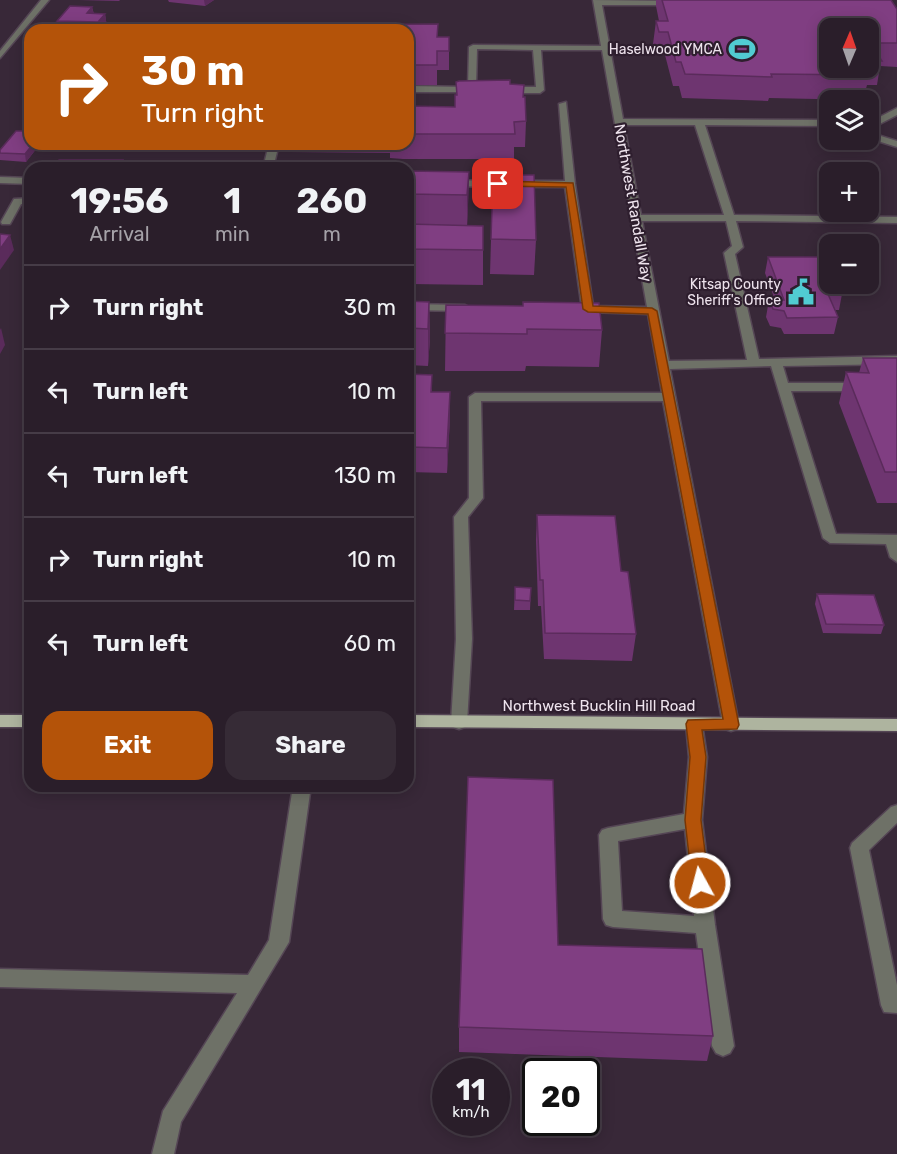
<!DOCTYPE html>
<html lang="en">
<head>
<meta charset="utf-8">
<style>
	body { margin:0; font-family:Rubik,sans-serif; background:#362b36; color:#f1f3f6; height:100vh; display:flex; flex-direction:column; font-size:22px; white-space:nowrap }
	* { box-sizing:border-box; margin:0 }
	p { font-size:20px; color:#a5a2a8 }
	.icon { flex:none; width:33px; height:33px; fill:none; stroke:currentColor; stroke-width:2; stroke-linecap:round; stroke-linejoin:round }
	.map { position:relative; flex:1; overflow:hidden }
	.drawer { position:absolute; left:24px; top:162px; width:390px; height:630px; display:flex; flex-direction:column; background:#2a1e2a; border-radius:18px; box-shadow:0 3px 15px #0003,0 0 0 2px #463c47 }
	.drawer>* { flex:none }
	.banner { position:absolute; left:24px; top:24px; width:390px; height:126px; border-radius:18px; box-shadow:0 3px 15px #0003,0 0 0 2px #463c47; background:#b45309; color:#fff; overflow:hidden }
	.needle { width:39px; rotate:2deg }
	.tools { position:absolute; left:819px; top:18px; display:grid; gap:12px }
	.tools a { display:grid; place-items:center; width:60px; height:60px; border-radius:12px; background:#2a1e2a; box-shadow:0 3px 15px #0003,0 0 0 2px #463c47; font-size:30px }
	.speed { position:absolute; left:432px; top:1058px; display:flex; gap:12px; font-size:30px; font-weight:700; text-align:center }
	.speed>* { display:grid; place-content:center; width:78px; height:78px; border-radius:50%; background:#2a1e2a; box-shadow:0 3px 15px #0003,0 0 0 2px #463c47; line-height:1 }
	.speed small { font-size:15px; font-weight:400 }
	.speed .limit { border:3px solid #111; border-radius:9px; background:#fff; color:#111 }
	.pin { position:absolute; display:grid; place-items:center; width:51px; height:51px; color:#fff; margin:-26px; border-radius:12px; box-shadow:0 3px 9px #0006 }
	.me { position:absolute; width:66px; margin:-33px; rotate:353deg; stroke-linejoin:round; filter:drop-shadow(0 0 4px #0008) }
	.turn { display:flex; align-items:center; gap:21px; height:126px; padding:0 18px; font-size:27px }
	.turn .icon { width:78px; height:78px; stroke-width:2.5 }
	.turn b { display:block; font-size:42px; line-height:51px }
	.eta { display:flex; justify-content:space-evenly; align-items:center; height:102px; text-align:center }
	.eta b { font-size:36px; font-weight:700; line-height:42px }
	.button { display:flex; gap:12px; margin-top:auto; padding:12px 18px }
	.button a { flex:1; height:69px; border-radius:18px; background:#b45309; color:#fff; font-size:24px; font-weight:700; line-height:69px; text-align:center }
	.button a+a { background:#362b36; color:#f1f3f6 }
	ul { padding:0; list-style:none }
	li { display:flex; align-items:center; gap:18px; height:84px; padding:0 18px; border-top:2px solid #463c47 }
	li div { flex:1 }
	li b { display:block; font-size:22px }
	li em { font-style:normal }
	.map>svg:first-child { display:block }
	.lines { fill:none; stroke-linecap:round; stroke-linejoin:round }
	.minor-casing { stroke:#554655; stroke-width:3 }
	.major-casing { stroke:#554655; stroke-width:3 }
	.minor { fill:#6e7167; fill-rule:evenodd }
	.major { fill:#aeb49f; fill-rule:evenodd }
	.wall { fill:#6e3570; fill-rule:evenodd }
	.shaded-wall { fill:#5a2b5b }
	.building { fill:#803e82; stroke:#5a2b5b; stroke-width:1.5 }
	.route { fill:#b45309; stroke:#753606; stroke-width:1.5 }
	.labels { text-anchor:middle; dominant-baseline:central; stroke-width:4.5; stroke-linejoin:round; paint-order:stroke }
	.far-poi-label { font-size:14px; fill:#eee3ed; stroke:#2e1e2e; text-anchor:end }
	.street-label { font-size:15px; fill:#eee3ed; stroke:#2e1e2e }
</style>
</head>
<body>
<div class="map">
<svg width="897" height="1154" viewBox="0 0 897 1154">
	<rect width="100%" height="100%" fill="#382838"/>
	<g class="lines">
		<g class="minor-casing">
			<g id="minor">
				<path d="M41,0h8l-49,58v-7z"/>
				<path d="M593,0l82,1 4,2 -4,2h-73l21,114 207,1v6l-125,-1 29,90 163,2v6l-161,-2 7,26 -8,7 24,105 138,-3v8l-114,2 5,17h109v8h-106l45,143 61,1v27l-7,-5 -4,-13 -56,-1 -7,-5 -52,-172 -101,3 69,356 -2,4 -6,2 -6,-2 -2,-4 -60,-324h-182l2,97 -15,19 4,122 -5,84 -2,4 -6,2 -6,-2 -2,-4 5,-84 -2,-122 15,-19v-101l6,-4h187l-14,-79 -60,-2 -6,-3 -17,-122 -157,-1v-6l157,1 -6,-77 7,-2 9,82 18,122 54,1 -45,-257h-61l3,40 -4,3h-36l-4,-3 4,-3h32l-3,-37 -56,-1 -1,38 4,1v4h-72v-6l60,1 1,-40 4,-2 128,1zM624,125h71l29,90h-83zM642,221h84l6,25 -8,7 23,107 -78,1z"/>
				<path d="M897,108v7l-29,15v-7z"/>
				<path d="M868,132l29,9v6l-29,-9z"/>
				<path d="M269,144h10l-6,24h-10z"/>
				<path d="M0,177l30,1v6l-30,-1z"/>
				<path d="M30,198v6h-9l-11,20h-8l-1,-2 13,-23z"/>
				<path d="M408,304l57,1 6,3 -6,3 -57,-1z"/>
				<path d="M694,718l6,2 2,4 5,33 -5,63 13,105 19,121 -4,7 -7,3 -7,-3 -4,-7 -16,-113 -83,-6 -7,-2 -3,-6 -4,-84 3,-5 6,-2 76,-14 5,-57 -3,-33 2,-4zM685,829l9,87 -72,-5 -4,-70z"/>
				<path d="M293,786h18l-22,156 -108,180 -7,32h-22l11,-43 74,-118 -237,-6v-18l248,6 21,-35z"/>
				<path d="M897,805v18l-28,27 28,135v28l-13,-1 -3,-7 -31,-157 2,-5 39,-36z"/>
			</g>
		</g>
		<g class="major-casing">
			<g id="major">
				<rect x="0" y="715" width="30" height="12"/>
				<path d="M408,715l489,4v12l-489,-4z"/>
			</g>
		</g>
		<use href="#minor" class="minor"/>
		<use href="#major" class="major"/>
	</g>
	<g class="wall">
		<path d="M79,0h41l-1,1z"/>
		<path d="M168,0h46l-9,6 -36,-4z"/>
		<path d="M656,0h235l6,9v58l-17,-1 -3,19h-10l-4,15 -94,-2 -1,3 -86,-3 -3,-12h-6l-8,-31h-9l-3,-11 3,-23h3l-3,-15zM868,28v40h-38z"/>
		<path d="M92,7l2,7h11l2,13 -2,3h-47l-1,-9z"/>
		<path d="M408,30l30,7h11v33h-12v15h-29z"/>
		<path d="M456,82l54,2 13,13 3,24 -1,26h-11v12h-111l-13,-1v-5l-100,-1v-8h118v-38l47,1 1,-12z"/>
		<path d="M30,144h10l-14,18 -26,-2v-10z"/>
		<path d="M408,171l61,1 -1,33 -1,21 16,24v35l-73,-1v-4h-2z"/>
		<path d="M493,175l43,65 -2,35 -44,-1z"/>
		<path d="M768,257l74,37 -3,16h-4l3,7 -4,17h-50l-3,-6 -11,-2 -4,-9 3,-17h6l-10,-27z"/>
		<path d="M408,301l21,1 1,36 -2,28 -20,-1z"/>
		<path d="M446,305l156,25 -3,37 -73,-1 -1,5h-80z"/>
		<path d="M863,358h34v145h-20l-38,-100 7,-31 13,1z"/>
		<path d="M408,374l24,1v17h18v25l-3,56 -39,-1z"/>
		<path d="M537,515l84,56 15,63 -4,27 -88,-2 -3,-53h-3l-2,-66z"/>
		<path d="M515,587l16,1 -1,22h-16z"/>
		<path d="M817,594l67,31 -3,9 -58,-1 -8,-29z"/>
		<path d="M558,945l155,91 -6,25 -248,-9v-25z"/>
	</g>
	<g class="shaded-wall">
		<path d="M204,0h10l-9,6z"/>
		<path d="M92,7l3,13 -8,-7z"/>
		<path d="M105,14l2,13 -2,3h-6l-1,-8z"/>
		<path d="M33,144h7l-14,18 -1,-8z"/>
		<path d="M123,160l2,8h-5z"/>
		<path d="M469,172l-1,33 -1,25v-35z"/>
		<path d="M10,235l4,15 -14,20v-21z"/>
		<path d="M429,302l1,36 -2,28v-37z"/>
		<path d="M1,328l4,17 -5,9v-24z"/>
		<path d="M450,392v25l-3,56v-25z"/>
	</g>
	<g class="building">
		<path d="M662,0h229l6,9v34h-29v-15h-38v40h34l4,7 -97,-1 1,3 -87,-3 -4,-12h-5l-8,-30h-9l-3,-11h12z"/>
		<path d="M70,6l22,1 -5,6 18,1 -7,8 -41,-1z"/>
		<path d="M438,24l-1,13h12v14h-12v14h-29v-35h-83l1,-5z"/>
		<path d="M868,50h7l7,11h-14z"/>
		<path d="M510,80v4l14,1 -1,12h2l1,24 -12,1 1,12h-107v-28l47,1v-12h2l-1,-13 3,-1z"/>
		<path d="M16,131h14v13h3l-8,10 -25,-1v-3z"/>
		<path d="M59,160h64l-3,8h-66z"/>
		<path d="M243,162l-1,6h-62l1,-5z"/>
		<path d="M408,171l61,1 -2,23 -59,-1z"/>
		<path d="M493,175h41l2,65 -45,-1z"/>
		<path d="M408,224l75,2v24l-74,-1v-4h-1z"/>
		<path d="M0,234l10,1 -10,14z"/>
		<path d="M768,257h58l4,9v18h8l4,10h-14l10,23 -51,1 -3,-7 -11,-2 -4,-9h15z"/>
		<path d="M408,301l21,1 -1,27 -20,-1z"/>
		<path d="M523,302l76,1 3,27 -75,-1v5l-82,-1 1,-28 77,1z"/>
		<path d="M863,358h34v114h-12l-39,-100 23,1z"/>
		<path d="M408,374l24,1 -1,17h19l-3,56 -39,-1z"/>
		<path d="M537,515l78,1 6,55 7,1 8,62 -91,-1 -2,-53h-3z"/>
		<path d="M515,587l16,1 -1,13 -15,-1z"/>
		<path d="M817,594l57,1 10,30 -58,-1z"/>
		<path d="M468,777l85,3 5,165 144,4 11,87 -254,-9z"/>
	</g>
	<path class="route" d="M498,181l75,2 20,123 59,2 5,3 82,414 -2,4 -35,1 4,27 -5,63 8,63 -3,5 -6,2 -6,-2 -2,-5 -7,-63 5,-63 -4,-33 2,-4 35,-1 -75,-405 -60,-2 -5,-3 -17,-122 -71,-1 -1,-2z"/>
	<defs>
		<g id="stadium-bare" transform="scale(2.07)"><path d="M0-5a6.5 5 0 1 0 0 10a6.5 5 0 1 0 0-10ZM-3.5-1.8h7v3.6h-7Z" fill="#51ccd2" stroke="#2e1e2e" stroke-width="2.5" paint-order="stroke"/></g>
		<g id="civic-bare" transform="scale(2.07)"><path d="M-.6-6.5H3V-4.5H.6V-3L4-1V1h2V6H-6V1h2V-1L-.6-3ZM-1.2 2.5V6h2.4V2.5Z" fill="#51ccd2" stroke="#2e1e2e" stroke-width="2.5" paint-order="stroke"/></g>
	</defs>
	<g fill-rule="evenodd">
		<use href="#stadium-bare" x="742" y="49"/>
		<use href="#civic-bare" x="801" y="292"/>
	</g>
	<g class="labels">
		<g class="far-poi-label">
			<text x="722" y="49">Haselwood YMCA</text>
			<text x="781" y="284">Kitsap County<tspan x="781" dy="16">Sheriff's Office</tspan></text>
		</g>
		<g class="street-label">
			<text transform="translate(633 203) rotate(80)">Northwest Randall Way</text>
			<text x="599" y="706">Northwest Bucklin Hill Road</text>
		</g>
	</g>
</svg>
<div class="tools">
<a><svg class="needle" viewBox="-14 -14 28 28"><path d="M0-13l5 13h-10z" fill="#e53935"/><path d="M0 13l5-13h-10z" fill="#a5a2a8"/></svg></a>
<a><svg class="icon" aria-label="layers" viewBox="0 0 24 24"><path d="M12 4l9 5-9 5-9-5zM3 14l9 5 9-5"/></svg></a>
<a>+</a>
<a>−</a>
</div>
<div class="speed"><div>11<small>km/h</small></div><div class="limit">20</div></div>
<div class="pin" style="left:498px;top:184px;background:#d93025"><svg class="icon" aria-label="arrive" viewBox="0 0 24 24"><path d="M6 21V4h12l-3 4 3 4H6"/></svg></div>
<svg class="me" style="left:700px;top:883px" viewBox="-20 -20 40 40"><circle r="17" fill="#b45309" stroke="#fff" stroke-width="3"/><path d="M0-11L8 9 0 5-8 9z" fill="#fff"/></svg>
<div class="banner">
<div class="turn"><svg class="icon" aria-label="right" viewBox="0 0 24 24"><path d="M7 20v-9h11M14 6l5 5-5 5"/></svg><div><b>30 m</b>Turn right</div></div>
</div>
<section class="drawer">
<div class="eta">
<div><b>19:56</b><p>Arrival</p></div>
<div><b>1</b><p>min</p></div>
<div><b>260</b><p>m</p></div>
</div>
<ul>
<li><svg class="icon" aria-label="right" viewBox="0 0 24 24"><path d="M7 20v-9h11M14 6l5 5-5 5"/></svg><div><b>Turn right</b></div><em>30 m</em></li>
<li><svg class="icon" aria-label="left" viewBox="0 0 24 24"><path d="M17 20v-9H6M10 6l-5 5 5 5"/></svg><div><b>Turn left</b></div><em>10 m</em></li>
<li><svg class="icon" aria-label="left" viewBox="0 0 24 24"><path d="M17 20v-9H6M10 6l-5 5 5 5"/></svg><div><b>Turn left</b></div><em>130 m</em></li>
<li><svg class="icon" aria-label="right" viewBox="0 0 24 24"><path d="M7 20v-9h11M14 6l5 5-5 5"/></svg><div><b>Turn right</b></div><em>10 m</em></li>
<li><svg class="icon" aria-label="left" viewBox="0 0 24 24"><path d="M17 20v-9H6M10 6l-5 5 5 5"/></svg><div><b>Turn left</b></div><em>60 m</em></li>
</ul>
<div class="button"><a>Exit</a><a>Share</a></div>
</section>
</div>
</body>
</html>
